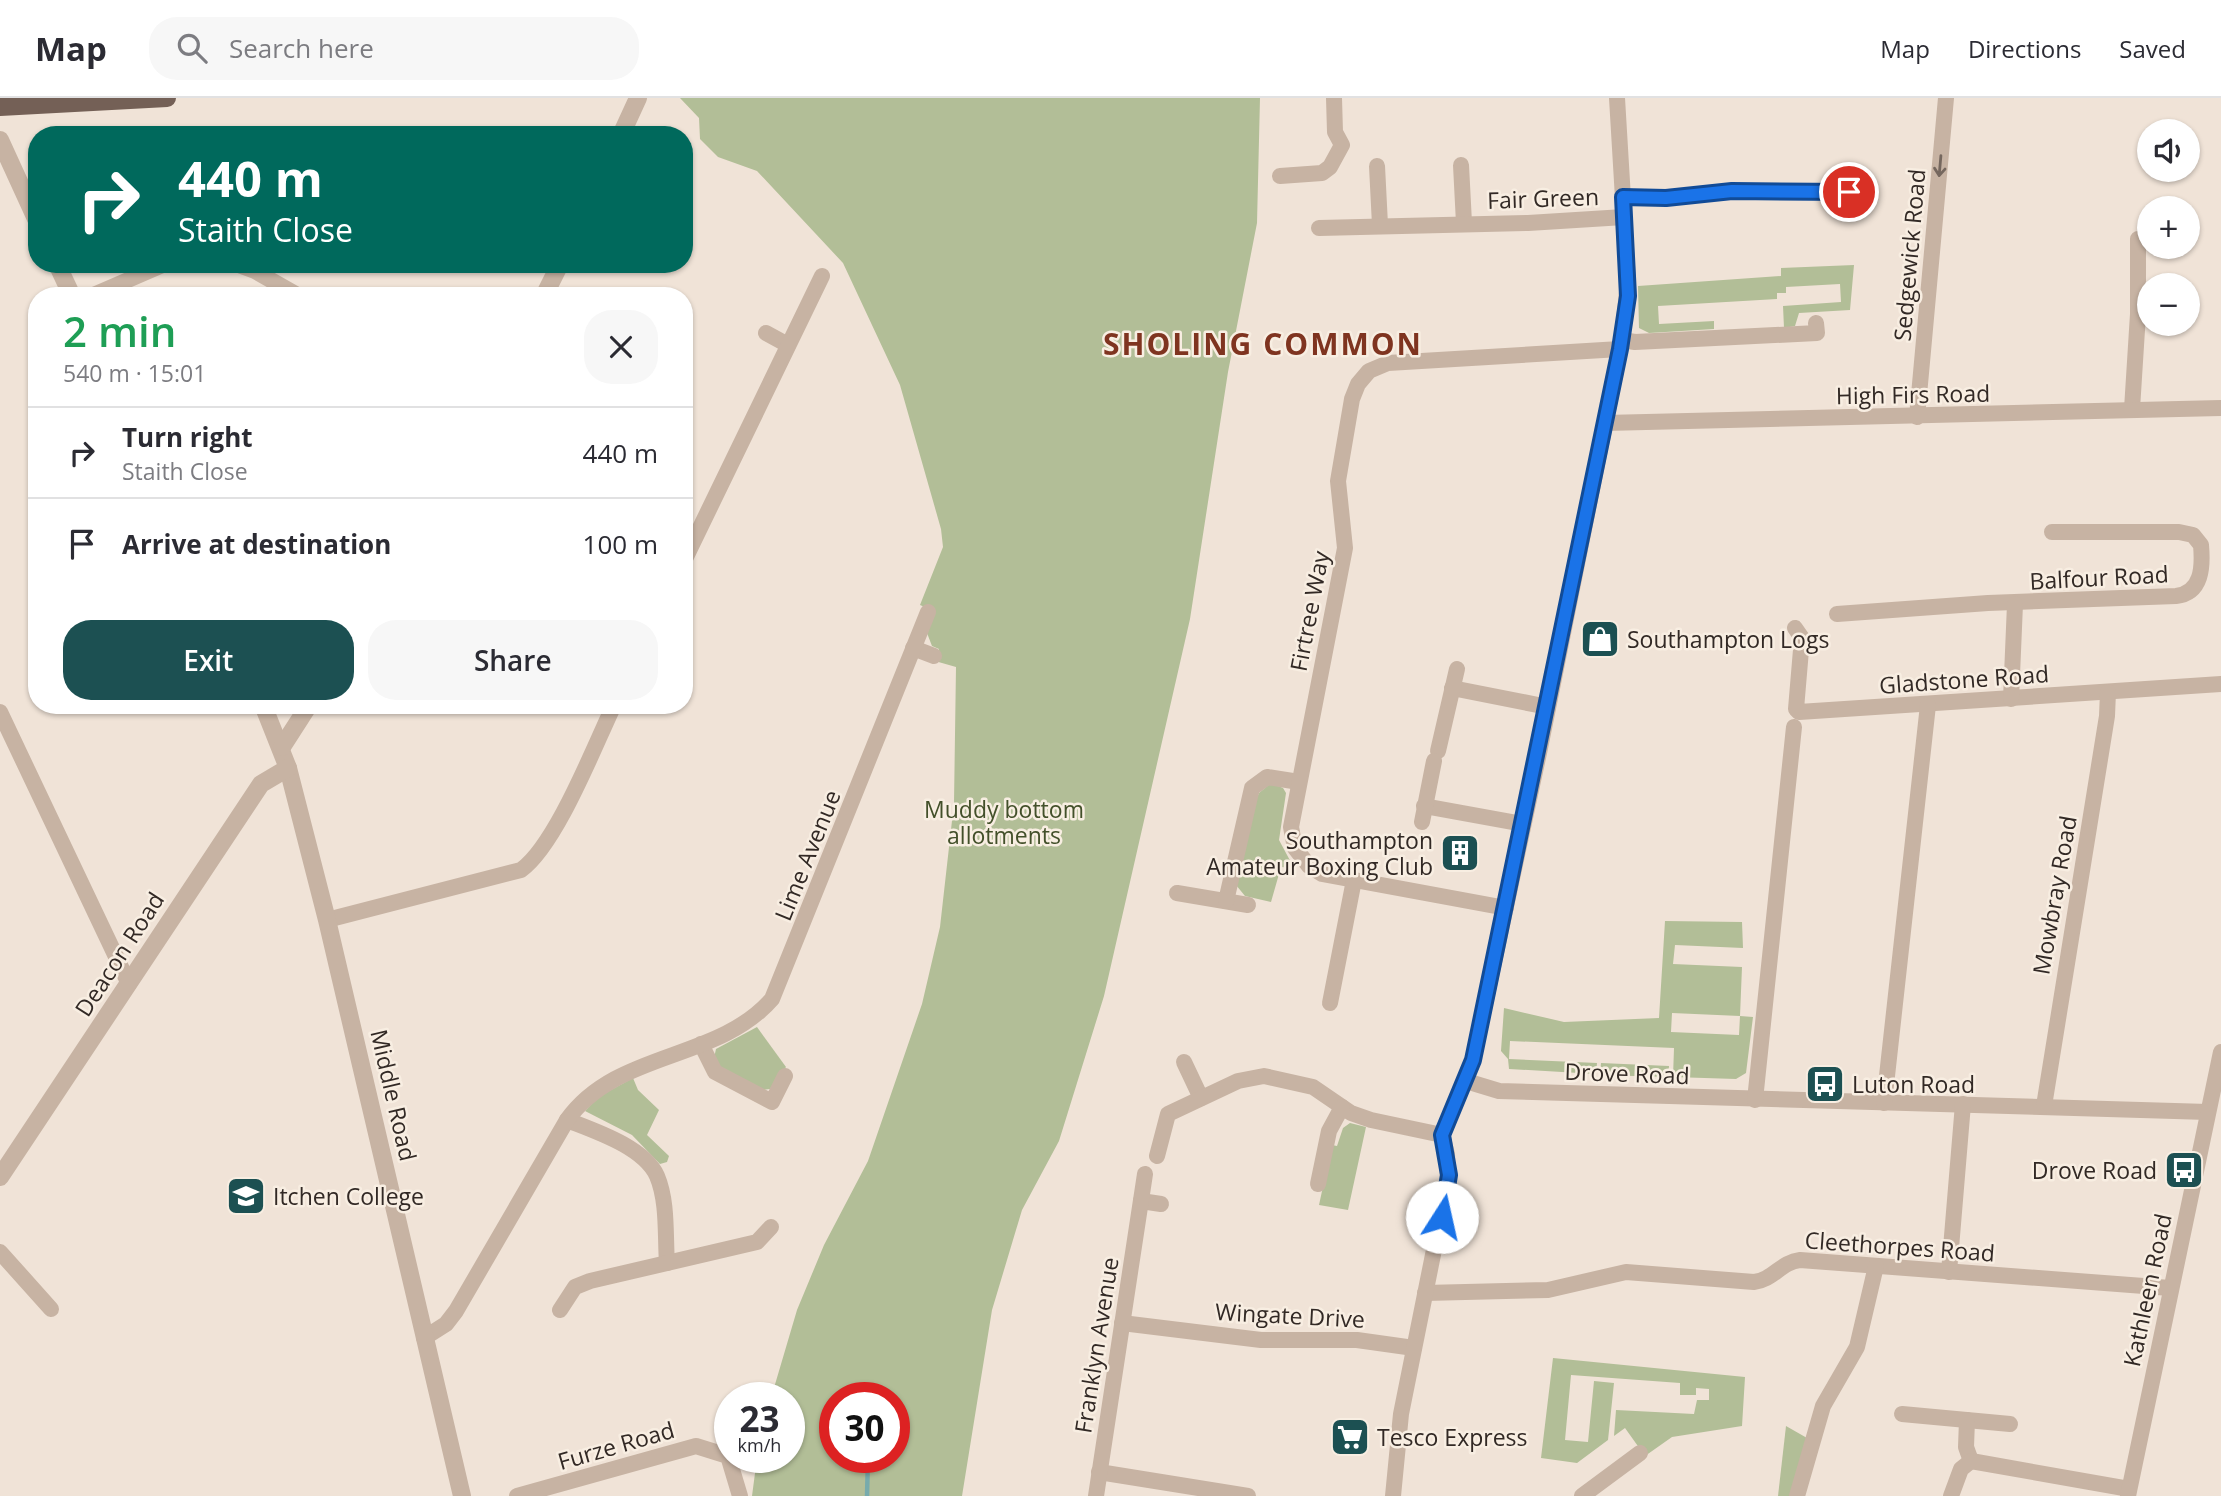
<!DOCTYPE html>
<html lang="en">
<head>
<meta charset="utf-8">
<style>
	body { margin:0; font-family:"Open Sans",sans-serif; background:#f7f7f7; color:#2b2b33; height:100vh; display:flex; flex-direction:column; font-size:26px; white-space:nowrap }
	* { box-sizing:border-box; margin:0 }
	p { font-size:23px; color:#7c7c81 }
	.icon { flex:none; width:38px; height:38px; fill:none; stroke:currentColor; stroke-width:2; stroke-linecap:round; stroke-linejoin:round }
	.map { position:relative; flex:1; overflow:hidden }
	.details { position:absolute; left:28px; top:189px; width:665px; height:427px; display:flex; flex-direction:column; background:#fff; border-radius:28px; box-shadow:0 2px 5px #0004 }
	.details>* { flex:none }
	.guide { position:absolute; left:28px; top:28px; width:665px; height:147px; border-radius:28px; box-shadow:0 2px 5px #0004; background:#00695c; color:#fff; overflow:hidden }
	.buttons { position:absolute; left:2137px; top:21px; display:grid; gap:14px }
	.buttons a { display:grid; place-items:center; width:63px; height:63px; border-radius:50%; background:#fff; box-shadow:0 2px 5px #0004; font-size:35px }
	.speed { position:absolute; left:714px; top:1284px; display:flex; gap:14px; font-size:35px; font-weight:700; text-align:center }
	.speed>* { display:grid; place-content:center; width:91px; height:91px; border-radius:50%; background:#fff; box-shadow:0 2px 5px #0004; line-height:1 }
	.speed small { font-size:18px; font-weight:400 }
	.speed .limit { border:10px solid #d22; background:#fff; color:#111 }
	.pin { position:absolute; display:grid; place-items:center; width:60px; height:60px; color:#fff; margin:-30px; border:4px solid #fff; border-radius:50%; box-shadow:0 2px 7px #0007 }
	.me { position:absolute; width:77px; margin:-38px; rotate:10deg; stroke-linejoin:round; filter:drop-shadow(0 0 5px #0008) }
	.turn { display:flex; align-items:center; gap:24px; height:147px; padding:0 35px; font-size:32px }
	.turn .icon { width:91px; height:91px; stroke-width:2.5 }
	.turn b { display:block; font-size:49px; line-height:60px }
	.round { display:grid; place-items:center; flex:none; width:74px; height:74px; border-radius:28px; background:#f7f7f7 }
	.summary { display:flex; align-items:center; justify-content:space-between; height:119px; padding:0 35px }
	h1 { font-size:42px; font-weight:600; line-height:52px; color:#1e9e55 }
	.button { display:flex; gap:14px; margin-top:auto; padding:14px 35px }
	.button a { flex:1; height:80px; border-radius:28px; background:#1c5052; color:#fff; font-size:28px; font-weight:600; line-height:80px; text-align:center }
	.button a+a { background:#f7f7f7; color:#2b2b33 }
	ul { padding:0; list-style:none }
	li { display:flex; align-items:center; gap:21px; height:91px; padding:0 35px; border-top:2px solid #e1e1e2 }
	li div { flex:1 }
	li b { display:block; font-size:26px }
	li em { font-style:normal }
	header { display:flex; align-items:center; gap:42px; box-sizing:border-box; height:98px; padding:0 35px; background:#fff; border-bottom:2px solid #e1e1e2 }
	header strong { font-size:33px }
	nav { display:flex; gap:38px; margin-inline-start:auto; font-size:24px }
	.search { width:490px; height:63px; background:#f7f7f7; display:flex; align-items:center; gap:18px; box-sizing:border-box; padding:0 24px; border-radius:28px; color:#7c7c81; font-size:26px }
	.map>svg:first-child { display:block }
	.green { fill:#b2be97; fill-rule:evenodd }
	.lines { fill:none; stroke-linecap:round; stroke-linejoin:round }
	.stream { stroke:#77abac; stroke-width:4.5 }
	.minor { stroke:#c7b3a3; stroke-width:16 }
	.tertiary { stroke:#c7b3a3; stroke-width:18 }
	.primary { stroke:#746056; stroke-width:18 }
	.oneway { stroke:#75675e }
	.route-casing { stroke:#114b97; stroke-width:18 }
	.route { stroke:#1a73e8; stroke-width:12 }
	.labels { text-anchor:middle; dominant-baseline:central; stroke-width:5; stroke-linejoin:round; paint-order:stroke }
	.street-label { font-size:23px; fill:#322925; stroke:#f8eee2 }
	.poi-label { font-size:23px; fill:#322925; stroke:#f8eee2; text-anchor:start }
	.park-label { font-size:23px; fill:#43502a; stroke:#f8eee2 }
	.district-label { font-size:30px; font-weight:bold; letter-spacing:2px; fill:#7f3420; stroke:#f8eee2 }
</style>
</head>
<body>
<header>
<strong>Map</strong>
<div class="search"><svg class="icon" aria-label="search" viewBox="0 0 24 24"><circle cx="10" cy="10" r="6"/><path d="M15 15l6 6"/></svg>Search here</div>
<nav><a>Map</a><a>Directions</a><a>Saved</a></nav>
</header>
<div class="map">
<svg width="2221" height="1398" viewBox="0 0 2221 1398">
	<rect width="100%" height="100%" fill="#f0e3d7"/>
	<g class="green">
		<path d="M680,0h580l-3,125 -29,149 -38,247 -86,377 -45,145 -37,69 -30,100 -30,186h-210l5,-38h32v-60h-18l26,-88 27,-65 44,-84 54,-157 18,-77 14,-124 2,-136 -21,-6 4,-12 -7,-3 -5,-13 7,-22 -14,-6 23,-58 -2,-18 -41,-144 -57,-122 -86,-92 -39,-14 -18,-18 -1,-21zM835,1300h59v60h-59z"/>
		<path d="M1854,167l-4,45 -51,3 -4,13 -11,2 -1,-22 58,-4 -1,-18 -54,3v6h-9v6l-119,7 1,18 55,-3v8l-65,4 -10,-5 -1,-42 143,-10v-8z"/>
		<path d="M1271,685l12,5 3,5 -7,47 15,28 -13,-1 -10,35 -26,-6 -9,-11 19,-83 4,-9z"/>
		<path d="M1665,823l77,1 1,26 -68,-3 -2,19 69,3 -2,49 13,1 -7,56 -10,6 -63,-2 1,-29 -164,-7 -1,18 88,4 -1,11 -87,-5 -1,-10 -7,-8 3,-43 60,14 95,-4zM1672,915l68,3 -1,19 -68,-3z"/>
		<path d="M757,929l29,40 -16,22 -8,1 -41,-20 -7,-12 2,-9z"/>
		<path d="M1601,965l68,3 -1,11 -68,-2z"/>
		<path d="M633,980l5,12 21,20 -12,25 22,21 -2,6 -7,2 -28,-29 -47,-24 13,-14z"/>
		<path d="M1350,1025l16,4 -18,83 -29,-5 13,-60 5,1 6,-18z"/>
		<path d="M1553,1260l192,19 -3,49 -70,11 -27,19 -20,-28 -11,8 2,-26 78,4 3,-14h12v-11l-13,-1v7h-16v-12l-109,-8 -6,65 23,2 6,-61 20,2 -6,57 -31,23 -36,-5z"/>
		<path d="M1786,1328l21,12 -15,58h-14z"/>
	</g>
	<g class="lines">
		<path class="stream" d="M867,1398l1,-38"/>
		<g class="minor">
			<path d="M1461,67l3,58"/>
			<path d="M1377,68l3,59"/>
			<path d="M1280,78l42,-3 8,-6 12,-22 -7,-13 -1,-34"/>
			<path d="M1623,99l43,1 66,-7 117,1"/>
			<path d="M1319,130l209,-5 96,-6"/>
			<path d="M236,166l19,7 44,25"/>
			<path d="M91,198l74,-32"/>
			<path d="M766,235l22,12"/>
			<path d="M1622,242l13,2 182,-9 -1,-10"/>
			<path d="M2132,311l6,-95v-75"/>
			<path d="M1917,319l29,-319"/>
			<path d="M1605,325l616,-15"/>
			<path d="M684,463l138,-285"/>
			<path d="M1837,516l151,-11 188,-7c26,-3 27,-29 25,-51l-8,-10 -14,-3h-127"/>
			<path d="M1795,530l7,10 -6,71 3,3 422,-28"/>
			<path d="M913,550l21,8"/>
			<path d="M1452,590l96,19"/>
			<path d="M2011,601l4,-95"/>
			<path d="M0,614l129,272"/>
			<path d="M1438,653l19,-82"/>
			<path d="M1424,708l99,18"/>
			<path d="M1422,724l12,-61"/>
			<path d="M1177,795l71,12"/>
			<path d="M1226,803l26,-113 15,-11 32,5"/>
			<path d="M1506,810l-184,-34 -13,-8 -14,-18 -4,-21 54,-279 -7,-67 14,-82 6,-15 11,-13 19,-8 232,-14"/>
			<path d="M327,822l194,-50c35,-25 73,-123 93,-165"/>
			<path d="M1330,905l24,-123"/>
			<path d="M701,946l14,28 57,30 13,-26"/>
			<path d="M1184,964l17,36"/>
			<path d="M1466,983l33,10 709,21"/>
			<path d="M1755,1002l39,-373"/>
			<path d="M1884,1005l44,-398"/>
			<path d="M2044,1008l63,-390 1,-24"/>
			<path d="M567,1022c28,11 77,27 90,56 11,26 8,60 10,87"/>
			<path d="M1157,1058l11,-42 70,-33 26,-5 49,11 38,26 20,7 71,15"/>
			<path d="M1318,1086l11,-53 13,-24"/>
			<path d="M1141,1103l20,3"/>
			<path d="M0,1154l51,57"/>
			<path d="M1949,1174l14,-168"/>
			<path d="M1425,1195l123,-3 78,-18 128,10c19,-2 27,-20 46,-22l370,28"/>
			<path d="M560,1212l15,-23 15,-6 167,-39 14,-15"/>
			<path d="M1122,1225l139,17h96l57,8"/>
			<path d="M424,1240l22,-14 10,-13 111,-191c50,-70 150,-58 205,-121l156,-387"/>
			<path d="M1902,1316l108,10"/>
			<path d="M1967,1322l-1,27 5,14"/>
			<path d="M1099,1374l149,24"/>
			<path d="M517,1398l179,-50 32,10 12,40"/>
			<path d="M1096,1398l49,-322"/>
			<path d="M1393,1398l8,-82 47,-234 -1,-26 -5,-19 31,-75 66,-307 83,-413 6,-58 -11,-184"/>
			<path d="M1582,1398l58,-43"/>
			<path d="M1797,1398l26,-90 34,-59 19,-81"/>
			<path d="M1951,1398l10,-27 10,-8 158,28"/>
			<path d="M2128,1398l93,-444"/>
		</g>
		<g class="tertiary">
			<path d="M621,37l17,-37"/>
			<path d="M0,42l37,81"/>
			<path d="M57,166l15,32"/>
			<path d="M544,198l16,-32"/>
			<path d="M263,607l25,63 39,152 135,576"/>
			<path d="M282,649l27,-42"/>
			<path d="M0,1079l261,-393 27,-16"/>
		</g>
		<path class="primary" d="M0,9l167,-9"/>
	</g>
	<defs><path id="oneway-shaft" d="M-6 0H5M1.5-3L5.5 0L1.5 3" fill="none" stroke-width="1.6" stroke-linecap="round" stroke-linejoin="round" transform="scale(1.75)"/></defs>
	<use class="oneway" href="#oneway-shaft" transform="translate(1940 68) rotate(95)"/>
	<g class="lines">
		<g class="route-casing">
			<path id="route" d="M1442,1119l7,-42 -7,-40 31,-75 147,-711 8,-53 -5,-99 43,1 66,-7 117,1"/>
		</g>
		<use href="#route" class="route"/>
	</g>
	<defs>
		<g id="shop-square" transform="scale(2.0125)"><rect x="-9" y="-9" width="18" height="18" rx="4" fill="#1c5052" stroke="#f8eee2"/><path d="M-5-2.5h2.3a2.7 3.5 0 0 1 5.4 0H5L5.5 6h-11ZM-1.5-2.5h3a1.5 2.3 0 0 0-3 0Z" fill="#fff"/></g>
		<g id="building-square" transform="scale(2.0125)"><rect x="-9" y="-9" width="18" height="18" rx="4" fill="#1c5052" stroke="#f8eee2"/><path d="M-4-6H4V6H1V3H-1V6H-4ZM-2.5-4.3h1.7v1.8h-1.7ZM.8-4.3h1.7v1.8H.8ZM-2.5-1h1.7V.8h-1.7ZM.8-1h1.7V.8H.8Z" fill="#fff"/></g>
		<g id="bus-square" transform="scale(2.0125)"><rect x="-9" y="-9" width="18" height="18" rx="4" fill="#1c5052" stroke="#f8eee2"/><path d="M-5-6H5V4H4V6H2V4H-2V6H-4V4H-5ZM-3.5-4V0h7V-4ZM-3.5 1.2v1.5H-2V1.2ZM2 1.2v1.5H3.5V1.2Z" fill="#fff"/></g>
		<g id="university-square" transform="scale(2.0125)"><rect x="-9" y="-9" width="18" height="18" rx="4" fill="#1c5052" stroke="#f8eee2"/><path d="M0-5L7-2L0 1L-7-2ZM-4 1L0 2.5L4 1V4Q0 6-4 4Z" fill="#fff"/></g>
		<g id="supermarket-square" transform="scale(2.0125)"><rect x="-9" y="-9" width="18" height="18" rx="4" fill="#1c5052" stroke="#f8eee2"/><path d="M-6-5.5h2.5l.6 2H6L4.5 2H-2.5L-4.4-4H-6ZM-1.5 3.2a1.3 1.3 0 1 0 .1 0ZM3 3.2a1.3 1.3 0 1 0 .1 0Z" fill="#fff"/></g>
	</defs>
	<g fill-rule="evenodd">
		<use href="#shop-square" x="1600" y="541"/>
		<use href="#building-square" x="1460" y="755"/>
		<use href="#bus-square" x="1825" y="986"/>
		<use href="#bus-square" x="2184" y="1072"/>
		<use href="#university-square" x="246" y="1098"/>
		<use href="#supermarket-square" x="1350" y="1339"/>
	</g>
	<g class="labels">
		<g class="street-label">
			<text transform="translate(1543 100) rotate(-2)">Fair Green</text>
			<text transform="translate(1909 157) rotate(-85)">Sedgewick Road</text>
			<text transform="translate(1913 296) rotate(-1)">High Firs Road</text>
			<text transform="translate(2099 479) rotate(-3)">Balfour Road</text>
			<text transform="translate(1309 513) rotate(-79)">Firtree Way</text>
			<text transform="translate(1964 581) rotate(-4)">Gladstone Road</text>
			<text transform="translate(807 757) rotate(-68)">Lime Avenue</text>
			<text transform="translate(2054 797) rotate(-80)">Mowbray Road</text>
			<text transform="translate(119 856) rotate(-57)">Deacon Road</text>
			<text transform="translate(1627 975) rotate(2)">Drove Road</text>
			<text transform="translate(394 997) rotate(77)">Middle Road</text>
			<text transform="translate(1900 1148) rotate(4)">Cleethorpes Road</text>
			<text transform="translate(2147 1192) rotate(-78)">Kathleen Road</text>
			<text transform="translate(1290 1217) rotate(3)">Wingate Drive</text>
			<text transform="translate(1096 1247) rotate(-81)">Franklyn Avenue</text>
			<text transform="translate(616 1347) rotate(-16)">Furze Road</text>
		</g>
		<g class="poi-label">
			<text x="1627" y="541">Southampton Logs</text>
			<text x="1433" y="742" text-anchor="end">Southampton<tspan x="1433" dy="26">Amateur Boxing Club</tspan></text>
			<text x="1852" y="986">Luton Road</text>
			<text x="2157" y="1072" text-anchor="end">Drove Road</text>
			<text x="273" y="1098">Itchen College</text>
			<text x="1377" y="1339">Tesco Express</text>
		</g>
		<g class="park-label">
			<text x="1004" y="711">Muddy bottom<tspan x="1004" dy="26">allotments</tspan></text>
		</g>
		<g class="district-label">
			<text x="1263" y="245">SHOLING COMMON</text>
		</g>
	</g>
</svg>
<div class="buttons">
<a><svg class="icon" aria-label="sound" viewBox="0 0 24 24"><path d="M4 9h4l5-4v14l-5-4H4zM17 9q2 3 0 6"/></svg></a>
<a>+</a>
<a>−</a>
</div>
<div class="speed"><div>23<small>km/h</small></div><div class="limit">30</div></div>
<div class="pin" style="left:1849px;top:94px;background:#d93025"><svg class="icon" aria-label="arrive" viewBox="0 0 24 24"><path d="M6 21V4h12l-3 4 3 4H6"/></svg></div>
<svg class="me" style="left:1442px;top:1119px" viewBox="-20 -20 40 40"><circle r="19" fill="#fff"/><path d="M0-13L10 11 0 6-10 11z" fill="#1a73e8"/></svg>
<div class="guide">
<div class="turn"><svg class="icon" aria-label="right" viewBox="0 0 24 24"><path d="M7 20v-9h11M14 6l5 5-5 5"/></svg><div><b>440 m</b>Staith Close</div></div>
</div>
<section class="details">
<div class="summary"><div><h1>2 min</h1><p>540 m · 15:01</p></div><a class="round"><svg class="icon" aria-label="close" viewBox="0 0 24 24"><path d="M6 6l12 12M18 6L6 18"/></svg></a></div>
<ul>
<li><svg class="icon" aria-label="right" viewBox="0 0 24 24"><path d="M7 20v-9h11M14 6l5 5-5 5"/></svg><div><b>Turn right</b><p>Staith Close</p></div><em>440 m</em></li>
<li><svg class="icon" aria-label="arrive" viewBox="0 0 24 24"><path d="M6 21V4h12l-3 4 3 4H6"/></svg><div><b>Arrive at destination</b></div><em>100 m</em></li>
</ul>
<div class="button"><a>Exit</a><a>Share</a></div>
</section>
</div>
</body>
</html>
